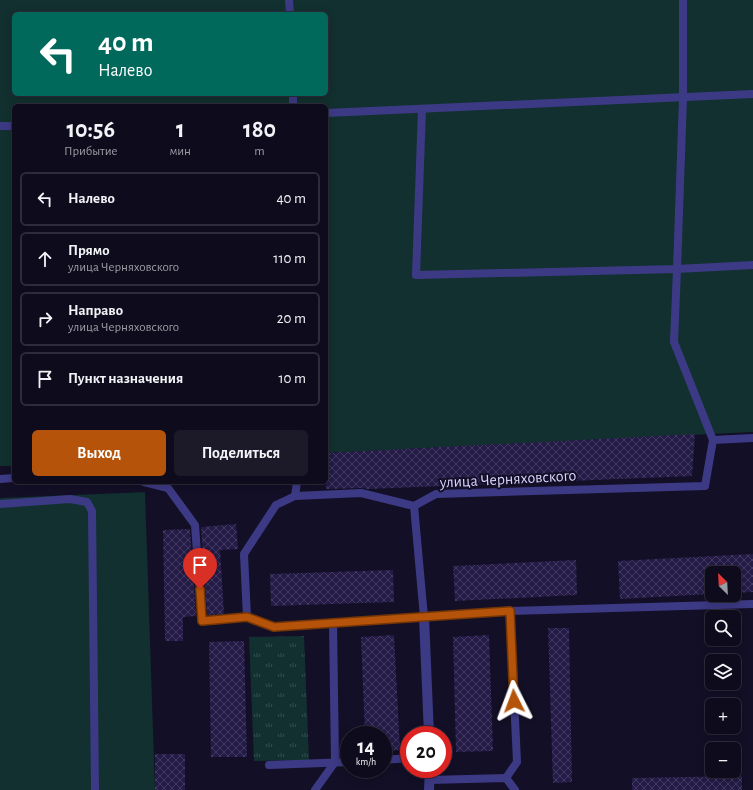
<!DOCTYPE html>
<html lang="ru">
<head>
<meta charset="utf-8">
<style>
	body { margin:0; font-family:"Alegreya Sans",sans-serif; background:#1c1929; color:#f1f3f6; height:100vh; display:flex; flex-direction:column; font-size:15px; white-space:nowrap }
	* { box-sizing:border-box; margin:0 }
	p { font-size:13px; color:#9b9ba3 }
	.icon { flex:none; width:22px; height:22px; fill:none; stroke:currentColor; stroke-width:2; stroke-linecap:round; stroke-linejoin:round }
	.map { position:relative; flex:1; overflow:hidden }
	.details { position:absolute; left:12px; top:104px; width:316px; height:380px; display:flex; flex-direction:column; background:#0e0b1c; border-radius:6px; box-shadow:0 2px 10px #0003,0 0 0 1px #2e2b3b }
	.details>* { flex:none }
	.hud { position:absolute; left:12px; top:12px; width:316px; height:84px; border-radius:6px; box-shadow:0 2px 10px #0003,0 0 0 1px #2e2b3b; background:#00695c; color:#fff; overflow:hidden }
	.needle { width:26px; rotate:336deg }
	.buttons { position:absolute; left:705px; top:566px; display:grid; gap:8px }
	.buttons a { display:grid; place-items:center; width:36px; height:36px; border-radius:6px; background:#0e0b1c; box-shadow:0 2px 10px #0003,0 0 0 1px #2e2b3b; font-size:20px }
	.speed { position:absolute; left:340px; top:726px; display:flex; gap:8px; font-size:20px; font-weight:700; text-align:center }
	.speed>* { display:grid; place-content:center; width:52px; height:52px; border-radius:50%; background:#0e0b1c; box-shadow:0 2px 10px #0003,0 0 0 1px #2e2b3b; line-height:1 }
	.speed small { font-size:10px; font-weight:400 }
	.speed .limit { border:6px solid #d22; background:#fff; color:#111 }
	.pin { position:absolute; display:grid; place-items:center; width:34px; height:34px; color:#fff; margin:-41px -17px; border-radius:50% 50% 50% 0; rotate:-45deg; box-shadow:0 0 4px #0007 }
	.pin .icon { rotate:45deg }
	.me { position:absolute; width:44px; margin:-22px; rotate:357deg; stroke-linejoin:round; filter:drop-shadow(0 0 3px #0008) }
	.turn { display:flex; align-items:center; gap:14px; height:84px; padding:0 20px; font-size:18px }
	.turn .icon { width:52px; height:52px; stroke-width:2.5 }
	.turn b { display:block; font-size:28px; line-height:34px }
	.eta { display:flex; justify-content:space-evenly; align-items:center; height:68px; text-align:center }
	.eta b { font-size:24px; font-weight:700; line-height:28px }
	.action { display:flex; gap:8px; margin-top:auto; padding:8px 20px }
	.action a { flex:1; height:46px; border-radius:6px; background:#b45309; color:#fff; font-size:16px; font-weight:700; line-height:46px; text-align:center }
	.action a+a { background:#1c1929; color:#f1f3f6 }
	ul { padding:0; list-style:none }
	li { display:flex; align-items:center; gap:12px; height:54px; margin:0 8px 6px; padding:0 12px; border:2px solid #2e2b3b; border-radius:6px }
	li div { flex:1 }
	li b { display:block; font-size:15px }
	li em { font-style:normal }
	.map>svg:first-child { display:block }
	.grass { fill:url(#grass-tufts) }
	.garden { fill:#12302f; fill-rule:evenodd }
	.building { fill:url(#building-cross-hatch) }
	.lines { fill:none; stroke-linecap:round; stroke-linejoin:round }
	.lane { stroke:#3d3a85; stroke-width:8 }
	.street { stroke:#3d3a85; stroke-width:10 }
	.route-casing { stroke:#753606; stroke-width:10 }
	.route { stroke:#b45309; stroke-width:7 }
	.labels { text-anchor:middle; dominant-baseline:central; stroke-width:4; stroke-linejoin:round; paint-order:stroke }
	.street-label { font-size:16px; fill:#d9d4ff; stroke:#130f26 }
</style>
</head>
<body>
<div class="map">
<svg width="753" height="790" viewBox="0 0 753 790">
	<defs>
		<pattern id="grass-tufts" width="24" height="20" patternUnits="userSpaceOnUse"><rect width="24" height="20" fill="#12302f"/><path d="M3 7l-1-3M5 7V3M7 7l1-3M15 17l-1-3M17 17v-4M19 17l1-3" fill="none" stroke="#344d4e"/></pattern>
		<pattern id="building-cross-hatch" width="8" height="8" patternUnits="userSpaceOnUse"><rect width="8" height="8" fill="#241b47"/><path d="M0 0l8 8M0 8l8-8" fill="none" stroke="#433b63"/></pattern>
	</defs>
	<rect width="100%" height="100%" fill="#130f26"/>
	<path class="grass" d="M304,636l5,124 -55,1 -5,-124z"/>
	<g class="garden">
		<path d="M0,0h753v432l-427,21v-347h-312v360h-14zM14,14h312v80h-312z"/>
		<path d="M145,492l10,298h-155v-292z"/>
	</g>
	<g class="building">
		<path d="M695,434l-3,42 -324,13 -7,-1 -35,1v-36z"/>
		<path d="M236,524l2,25 -18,1 4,64 -17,1 -6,-88z"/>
		<path d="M190,529l6,87 -13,1v24h-18l-2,-111z"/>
		<path d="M753,554v38l-19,1v-20h-22v21l-92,5 -2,-38z"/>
		<path d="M576,560l1,35 -122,6 -2,-35z"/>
		<path d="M393,570l1,32 -123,4 -1,-32z"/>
		<path d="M548,628h21l3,154 -19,1z"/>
		<path d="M394,635l6,115 -17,1v-16h-18l-4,-98z"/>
		<path d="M489,635l4,116 -37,1 -3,-115z"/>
		<path d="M244,641l3,116h-36l-2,-115z"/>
		<rect x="155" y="754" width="30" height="36"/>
		<path d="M742,776v14h-110v-12z"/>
	</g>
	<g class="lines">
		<g class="lane">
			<path d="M289,0l1,14"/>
			<path d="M293,94v12"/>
			<path d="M422,109l-6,166 261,-6 6,-171v-98"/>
			<path d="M326,113l427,-19"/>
			<path d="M0,126h14"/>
			<path d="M713,440l-39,-98 3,-73 76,-4"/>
			<path d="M0,479l14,-1"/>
			<path d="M144,482l24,6 27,37 7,96 45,-4 -3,-63 32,-49 19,-9 66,-3 53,13 22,-12 269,-8 8,-46 40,-2"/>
			<path d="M295,496l2,-14"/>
			<path d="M0,504l70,-5 17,3 5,9 3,279"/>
			<path d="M414,506l10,111"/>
			<path d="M247,617l27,10 236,-16 243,-7"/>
			<path d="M383,760l26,-2"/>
			<path d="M269,765l80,-3"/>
			<path d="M506,778l11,-16 -7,-151"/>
			<path d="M429,780l77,-2 9,12"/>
			<path d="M315,790l20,-28 -2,-139"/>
		</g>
		<g class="street">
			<path d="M424,617l5,118"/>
			<path d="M429,790l1,-21"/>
		</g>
	</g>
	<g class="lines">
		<g class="route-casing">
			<path id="route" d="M200,589l2,32 45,-4 27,10 236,-16 4,90"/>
		</g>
		<use href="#route" class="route"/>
	</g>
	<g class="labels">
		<g class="street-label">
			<text transform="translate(508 479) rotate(-3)">улица Черняховского</text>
		</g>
	</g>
</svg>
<div class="buttons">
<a><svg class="needle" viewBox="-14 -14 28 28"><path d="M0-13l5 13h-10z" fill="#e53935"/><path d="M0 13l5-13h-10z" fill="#9b9ba3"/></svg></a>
<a><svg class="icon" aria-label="search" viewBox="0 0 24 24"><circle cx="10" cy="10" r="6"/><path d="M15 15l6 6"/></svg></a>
<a><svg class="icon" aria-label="layers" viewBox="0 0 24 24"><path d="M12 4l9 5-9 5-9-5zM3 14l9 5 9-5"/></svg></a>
<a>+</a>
<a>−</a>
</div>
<div class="speed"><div>14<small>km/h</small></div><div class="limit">20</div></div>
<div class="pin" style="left:200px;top:589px;background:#d93025"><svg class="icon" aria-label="arrive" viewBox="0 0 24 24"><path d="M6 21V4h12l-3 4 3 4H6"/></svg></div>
<svg class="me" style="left:514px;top:701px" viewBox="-20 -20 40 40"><path d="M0-17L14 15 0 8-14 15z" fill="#b45309" stroke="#fff" stroke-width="4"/></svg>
<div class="hud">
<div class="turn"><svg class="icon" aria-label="left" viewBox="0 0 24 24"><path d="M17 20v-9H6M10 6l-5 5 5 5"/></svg><div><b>40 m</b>Налево</div></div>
</div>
<section class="details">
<div class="eta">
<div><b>10:56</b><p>Прибытие</p></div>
<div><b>1</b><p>мин</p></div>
<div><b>180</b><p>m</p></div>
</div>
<ul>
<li><svg class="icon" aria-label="left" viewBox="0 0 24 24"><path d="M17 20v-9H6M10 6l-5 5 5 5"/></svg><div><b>Налево</b></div><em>40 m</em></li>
<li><svg class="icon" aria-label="ahead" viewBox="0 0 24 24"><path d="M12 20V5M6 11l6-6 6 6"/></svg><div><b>Прямо</b><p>улица Черняховского</p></div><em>110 m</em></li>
<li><svg class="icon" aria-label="right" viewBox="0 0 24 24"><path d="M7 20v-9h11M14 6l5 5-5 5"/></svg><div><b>Направо</b><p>улица Черняховского</p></div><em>20 m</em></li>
<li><svg class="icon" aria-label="arrive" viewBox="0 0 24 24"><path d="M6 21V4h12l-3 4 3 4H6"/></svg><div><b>Пункт назначения</b></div><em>10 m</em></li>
</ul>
<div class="action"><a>Выход</a><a>Поделиться</a></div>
</section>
</div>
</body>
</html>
